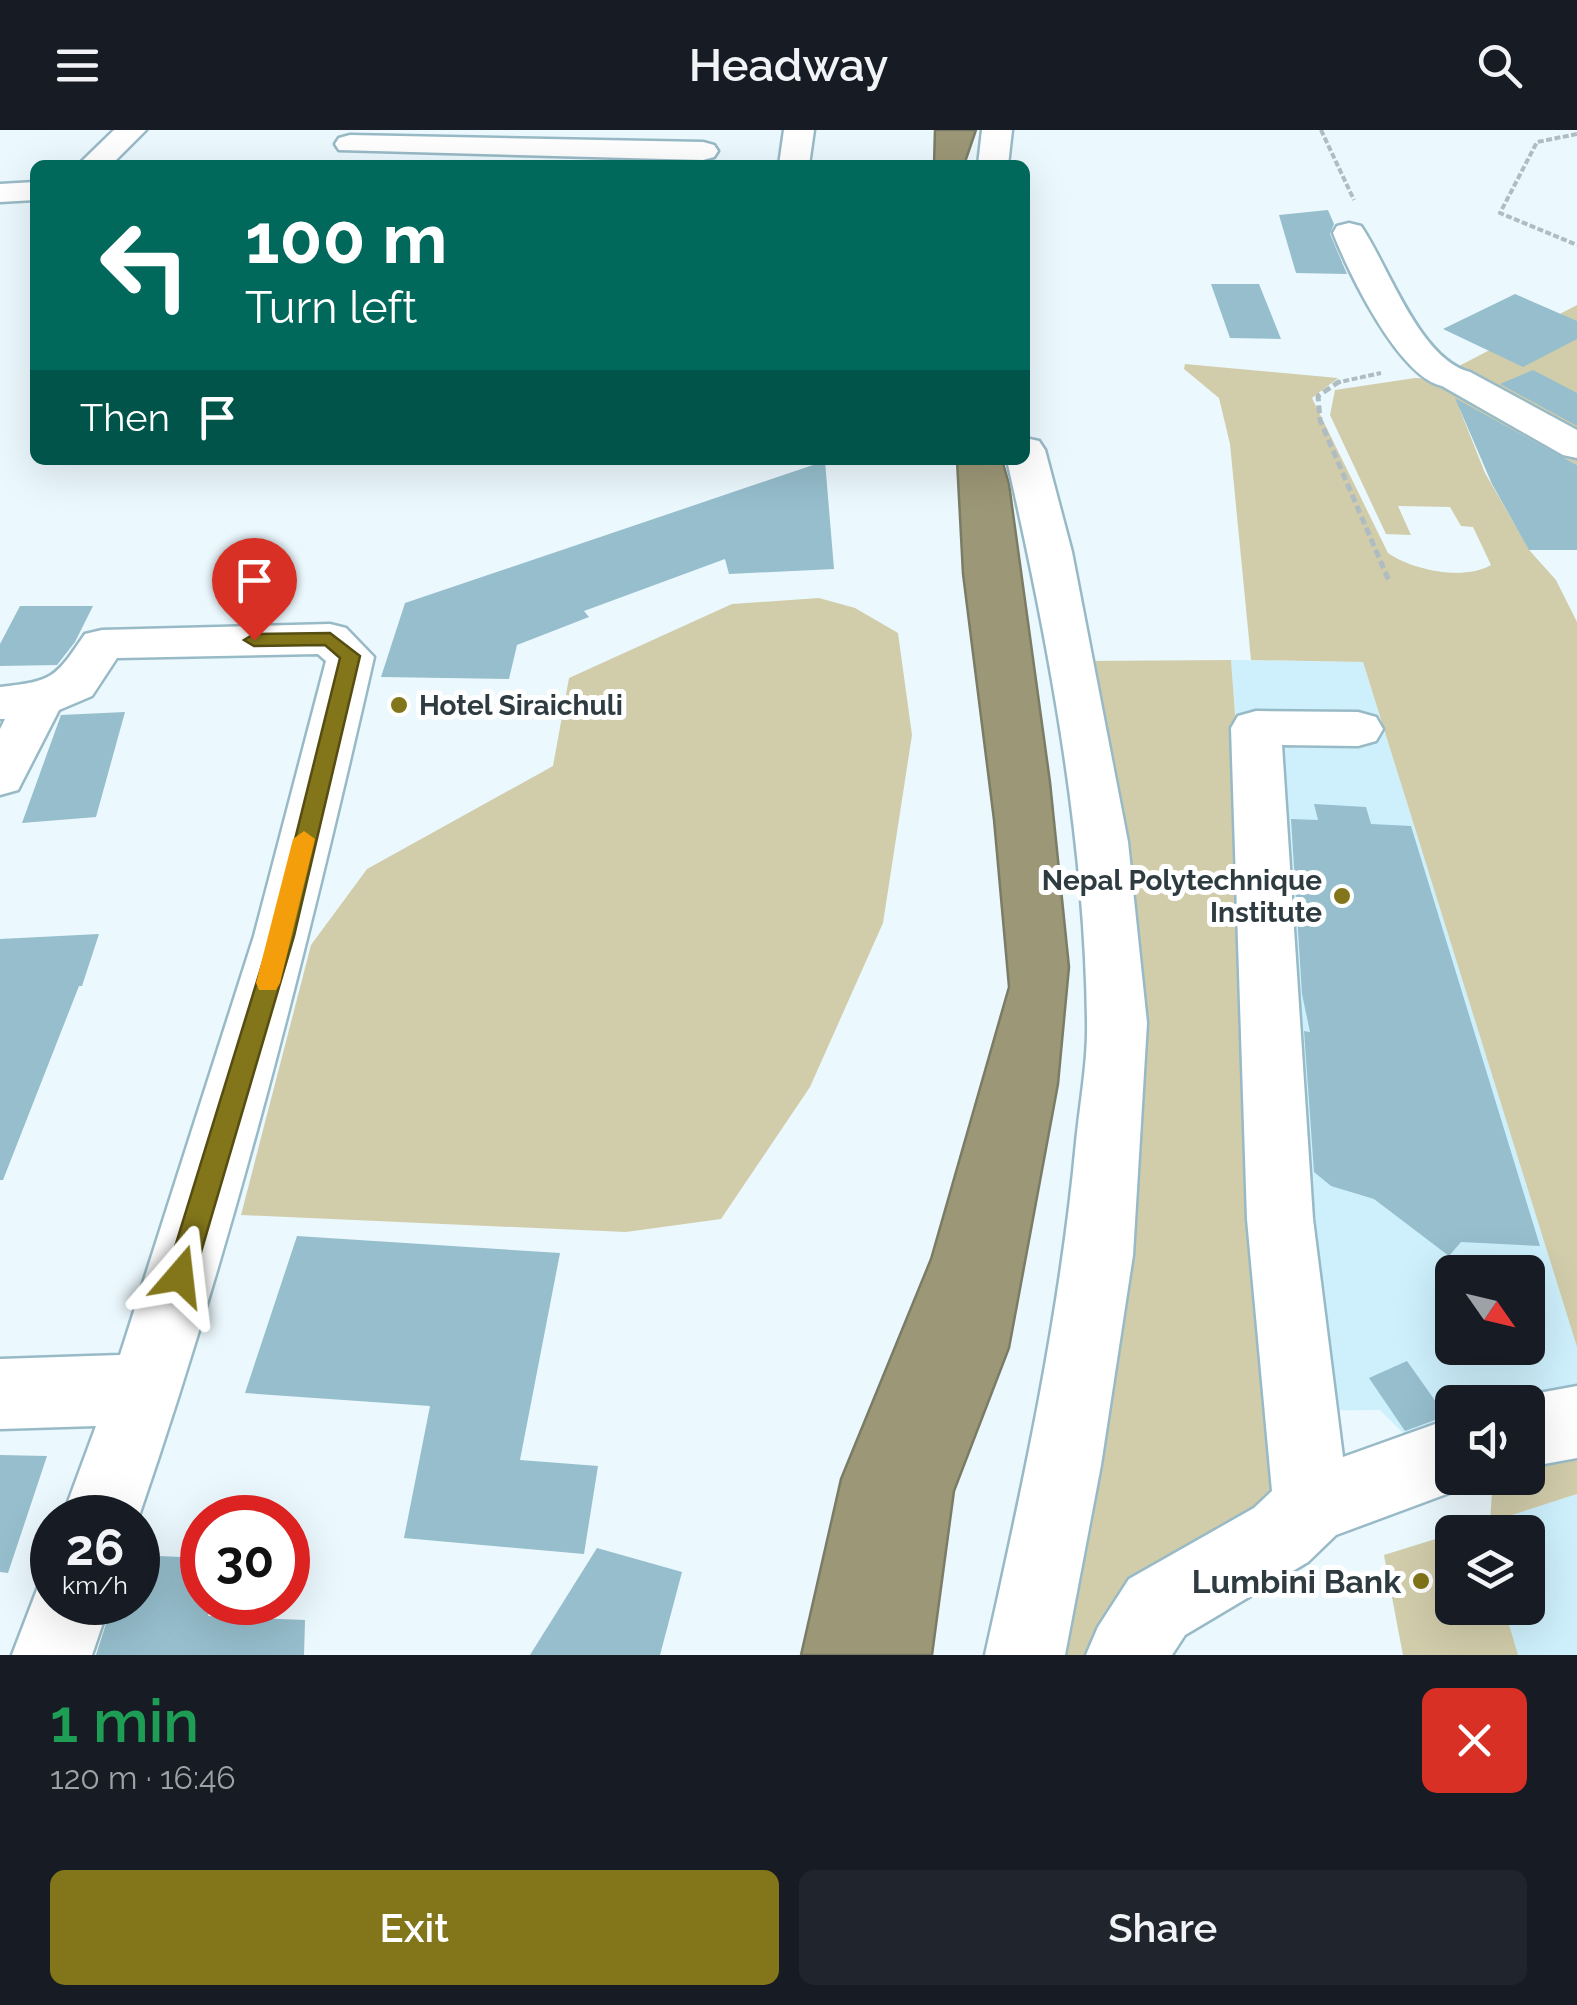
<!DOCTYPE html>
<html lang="en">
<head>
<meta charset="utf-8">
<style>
	body { margin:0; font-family:Raleway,sans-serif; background:#20242c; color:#f1f3f6; height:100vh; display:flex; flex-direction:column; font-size:38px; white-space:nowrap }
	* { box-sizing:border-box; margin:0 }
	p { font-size:32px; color:#9ea1a6 }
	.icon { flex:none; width:55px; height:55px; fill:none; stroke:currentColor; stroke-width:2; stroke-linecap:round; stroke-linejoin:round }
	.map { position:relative; height:1525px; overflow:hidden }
	.panel { display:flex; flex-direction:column; background:#171b24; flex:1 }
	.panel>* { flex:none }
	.hud { position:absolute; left:30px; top:30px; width:1000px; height:305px; border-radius:15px; box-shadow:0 10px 40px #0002; background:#00695c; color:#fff; overflow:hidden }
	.needle { width:65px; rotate:124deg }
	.controls { position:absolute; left:1435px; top:1125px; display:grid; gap:20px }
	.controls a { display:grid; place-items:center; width:110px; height:110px; border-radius:15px; background:#171b24; box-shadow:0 10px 40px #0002; font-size:50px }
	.speed { position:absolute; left:30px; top:1365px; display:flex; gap:20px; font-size:50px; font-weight:700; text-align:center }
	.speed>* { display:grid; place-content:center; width:130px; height:130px; border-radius:50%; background:#171b24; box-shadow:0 10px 40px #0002; line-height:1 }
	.speed small { font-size:25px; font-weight:400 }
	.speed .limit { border:15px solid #d22; background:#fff; color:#111 }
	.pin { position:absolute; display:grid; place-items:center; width:85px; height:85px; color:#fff; margin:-102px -42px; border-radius:50% 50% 50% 0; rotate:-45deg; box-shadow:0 0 10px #0007 }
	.pin .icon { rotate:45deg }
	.me { position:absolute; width:110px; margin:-55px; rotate:17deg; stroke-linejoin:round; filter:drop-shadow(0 0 8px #0008) }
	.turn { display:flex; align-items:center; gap:35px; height:210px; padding:0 50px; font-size:45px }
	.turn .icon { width:130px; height:130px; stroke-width:2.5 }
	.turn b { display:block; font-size:70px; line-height:85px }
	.then { display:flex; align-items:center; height:95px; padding:0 50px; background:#0003; gap:20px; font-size:38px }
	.round { display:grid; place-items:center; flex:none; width:105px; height:105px; border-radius:15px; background:#20242c }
	.headline { display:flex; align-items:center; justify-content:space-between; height:170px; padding:0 50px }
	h1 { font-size:60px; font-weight:600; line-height:75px; color:#1e9e55 }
	.primary-button { display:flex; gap:20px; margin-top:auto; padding:20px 50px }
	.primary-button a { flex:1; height:115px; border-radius:15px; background:#83761a; color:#fff; font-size:40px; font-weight:600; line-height:115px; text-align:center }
	.primary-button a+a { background:#20242c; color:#f1f3f6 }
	header { display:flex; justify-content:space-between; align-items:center; height:130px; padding:0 50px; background:#171b24; font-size:45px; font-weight:600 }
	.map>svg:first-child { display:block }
	.built { fill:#cdf0fc; fill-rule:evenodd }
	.green { fill:#d1cdab }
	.water { fill:#9c9776; stroke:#7b7c66; stroke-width:2.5 }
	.building { fill:#96becd }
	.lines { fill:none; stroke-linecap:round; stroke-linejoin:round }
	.minor-casing { stroke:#98bac6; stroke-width:5 }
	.path-far1 { stroke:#afbcc1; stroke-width:4; stroke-dasharray:6 2.5; stroke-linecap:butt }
	.path { stroke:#afbcc1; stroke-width:5; stroke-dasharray:8 4; stroke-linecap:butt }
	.minor { fill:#fff; fill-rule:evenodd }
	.route { fill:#83761a; stroke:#554d11; stroke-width:2.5 }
	.slow { fill:#f59e0b }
	.poi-dot { fill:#83761a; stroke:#fff; stroke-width:4 }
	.labels { text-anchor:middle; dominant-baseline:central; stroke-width:10; stroke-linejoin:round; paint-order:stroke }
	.poi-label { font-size:28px; font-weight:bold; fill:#2e3c41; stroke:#fff; text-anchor:start }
	.near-poi-label { font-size:32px; font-weight:bold; fill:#2e3c41; stroke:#fff; text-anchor:end }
</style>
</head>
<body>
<header><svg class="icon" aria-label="menu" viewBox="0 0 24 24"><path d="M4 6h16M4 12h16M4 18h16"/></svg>Headway<svg class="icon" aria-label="search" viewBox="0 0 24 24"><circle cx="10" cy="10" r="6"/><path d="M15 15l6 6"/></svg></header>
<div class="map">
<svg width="1577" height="1525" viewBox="0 0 1577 1525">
	<rect width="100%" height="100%" fill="#ebf8fd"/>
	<g class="built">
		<path d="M1231,530l132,2 214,685v47l-49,17v-9h-76v35l-33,12 -39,-39 -108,1 -6,-281zM1452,1142h76v76h-76z"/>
		<path d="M1577,1364v161h-174l-19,-100 68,-21v74h76v-76h-71z"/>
	</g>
	<g class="green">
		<path d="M1577,175v127l-120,-65z"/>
		<path d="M1185,234l153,14 -26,20 76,155c24,17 76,28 103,12l-18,-38 -12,-1 -11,-19 -52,-1 13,29 -25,-1 -56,-119 5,-25 80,-12 21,1 141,74v12l-105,-57 -12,2 25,63 45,78 26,29 21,42v725l-214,-685 -112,-2 -21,-216 -11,-46 -35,-29z"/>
		<path d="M819,468l36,10 43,25 14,102 -29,188 -73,164 -89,132 -95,13 -385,-17 70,-270 56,-76 186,-103 16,-88 163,-74z"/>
		<path d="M1231,530l35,471 15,354c-16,24 -35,33 -60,47 -56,33 -111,58 -135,123h-39l76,-473 -42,-521z"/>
		<path d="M1577,1264v100l-87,28 3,-44h35v-67z"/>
		<path d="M1452,1404v74h52l14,47h-115l-19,-100z"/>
	</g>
	<g class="water">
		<path d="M935,0h41l-12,35h-30z"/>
		<path d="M957,330h45l7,24 41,298 19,185 -11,117 -49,264 -55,143 -22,164h-131l40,-176 90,-220 78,-272 -15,-167 -31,-246z"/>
	</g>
	<g class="building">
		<path d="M1328,80l6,14 -4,10 17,40 -51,-1 -17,-58z"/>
		<path d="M1211,154h48l22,55 -51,-1z"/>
		<path d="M1515,164l62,27v18l-54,28 -80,-38z"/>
		<path d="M1533,240l44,23v33l-77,-42z"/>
		<path d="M1455,268l122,67v85h-48l-37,-66z"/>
		<path d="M825,331l9,108 -105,5 -4,-15 -141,52 5,6 -72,28 -8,34 -128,-2 24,-74z"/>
		<path d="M20,476h73l-18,36 -18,23 -57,1v-22z"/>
		<path d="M125,582l-29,105 -74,6 39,-108z"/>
		<path d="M1314,674l52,3 5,17 40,2 129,420 -79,-4 -12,14 -75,-57 -43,-13 -17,-14 -10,-141 6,1 -8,-38 -11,-175 27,1z"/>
		<path d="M99,804l-17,52h-3l-76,194h-3v-241z"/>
		<path d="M297,1106l263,17 -40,207 78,6 -14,88 -180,-16 26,-132 -185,-13z"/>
		<path d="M1407,1231l39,55 -41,15 -36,-53z"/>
		<path d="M0,1325l47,1 -39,117 -8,-1z"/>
		<path d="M597,1418l85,24 -22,83h-130z"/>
		<path d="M138,1425l64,3v44h10l-4,14 97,4 -1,35h-208l17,-53h25z"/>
	</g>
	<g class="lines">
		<g class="minor-casing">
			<g id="minor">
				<path d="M114,0h32l-35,35h-33z"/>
				<path d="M784,0h30l-5,35h-30z"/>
				<path d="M982,0h30l-4,35h-30z"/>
				<path d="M350,5l353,7 11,3 4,6 -4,6 -11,3 -364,-10 -4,-6 4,-6z"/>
				<path d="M35,52v18l-35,2v-18z"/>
				<path d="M1349,93l12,3c27,39 58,133 109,146l107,58v28l-14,-3 -121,-69c-44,-10 -93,-113 -109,-153l4,-7z"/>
				<path d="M1025,308l14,3 6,9 27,102 56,290 19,181 -14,232 -32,210 -36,190h-80c38,-170 75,-340 91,-513 4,-40 12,-81 11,-121 -2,-185 -39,-381 -80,-561h18z"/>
				<path d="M330,494l16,4 28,29c-66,290 -139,580 -236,862l-76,-1 34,-92 -96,3v-70l120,-4 134,-419 72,-275 -8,-7 -201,4 -25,38 -33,14 -41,80 -18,5v-66l5,-10h-5v-32c54,-6 55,-9 85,-53l17,-4z"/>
				<path d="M1256,581l102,1 18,5 7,12 -7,12 -18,5 -76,-1 31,474 30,238 109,-39v60h28l-28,14 -116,43 -28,27 -123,73 -13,20h-86l12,-28 31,-48 125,-71 18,-17 -25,-272 -16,-491 7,-12z"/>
				<path d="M1577,1256v72l-49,9v-65h-19l19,-7z"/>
				<path d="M52,1440v32h58l-18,53h-80l31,-81z"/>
			</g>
		</g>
		<g class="path-far1">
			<path d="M1321,0l33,70"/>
			<path d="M1577,4l-40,8 -37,71 77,32"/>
			<path d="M1335,253l46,-10"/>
		</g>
		<path class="path" d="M1340,251l-22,15 2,24 69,161"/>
		<use href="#minor" class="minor"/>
	</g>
	<path class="route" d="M330,503l30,23 -66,280 -100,340 -4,9 -10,4 -10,-4 -4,-9 105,-340 69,-278 -15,-13 -71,1 -10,-6 10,-6z"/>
	<path class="slow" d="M304,701l11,8 -35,144 -4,7h-17l-3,-7 37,-144z"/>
	<g class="poi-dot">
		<circle cx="399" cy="575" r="10"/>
		<circle cx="1342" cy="766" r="10"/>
		<circle cx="1421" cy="1451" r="10"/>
	</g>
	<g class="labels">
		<g class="poi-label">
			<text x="419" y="575">Hotel Siraichuli</text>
			<text x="1322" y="750" text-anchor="end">Nepal Polytechnique<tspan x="1322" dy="32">Institute</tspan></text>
		</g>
		<g class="near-poi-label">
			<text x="1401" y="1451">Lumbini Bank</text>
		</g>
	</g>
</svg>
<div class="controls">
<a><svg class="needle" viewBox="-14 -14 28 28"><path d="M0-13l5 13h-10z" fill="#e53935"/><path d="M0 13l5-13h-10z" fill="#9ea1a6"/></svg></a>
<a><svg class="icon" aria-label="sound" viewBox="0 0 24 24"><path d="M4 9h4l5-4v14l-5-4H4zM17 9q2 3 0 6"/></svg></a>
<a><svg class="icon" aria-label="layers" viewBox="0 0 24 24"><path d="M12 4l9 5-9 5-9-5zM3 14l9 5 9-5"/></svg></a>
</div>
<div class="speed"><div>26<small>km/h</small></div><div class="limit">30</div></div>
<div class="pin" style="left:254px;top:510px;background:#d93025"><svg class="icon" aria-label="arrive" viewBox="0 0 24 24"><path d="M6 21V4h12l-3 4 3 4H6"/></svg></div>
<svg class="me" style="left:180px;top:1146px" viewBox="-20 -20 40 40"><path d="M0-17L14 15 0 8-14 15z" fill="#83761a" stroke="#fff" stroke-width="4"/></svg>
<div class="hud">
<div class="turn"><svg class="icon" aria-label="left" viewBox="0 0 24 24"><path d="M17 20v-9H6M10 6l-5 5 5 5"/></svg><div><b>100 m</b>Turn left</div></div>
<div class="then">Then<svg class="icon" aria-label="arrive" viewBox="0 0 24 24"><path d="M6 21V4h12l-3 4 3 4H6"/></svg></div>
</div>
</div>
<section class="panel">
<div class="headline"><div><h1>1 min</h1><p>120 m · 16:46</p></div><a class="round" style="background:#d93025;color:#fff"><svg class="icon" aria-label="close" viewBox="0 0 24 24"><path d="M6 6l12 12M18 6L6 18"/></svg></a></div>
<div class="primary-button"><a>Exit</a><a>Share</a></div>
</section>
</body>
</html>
